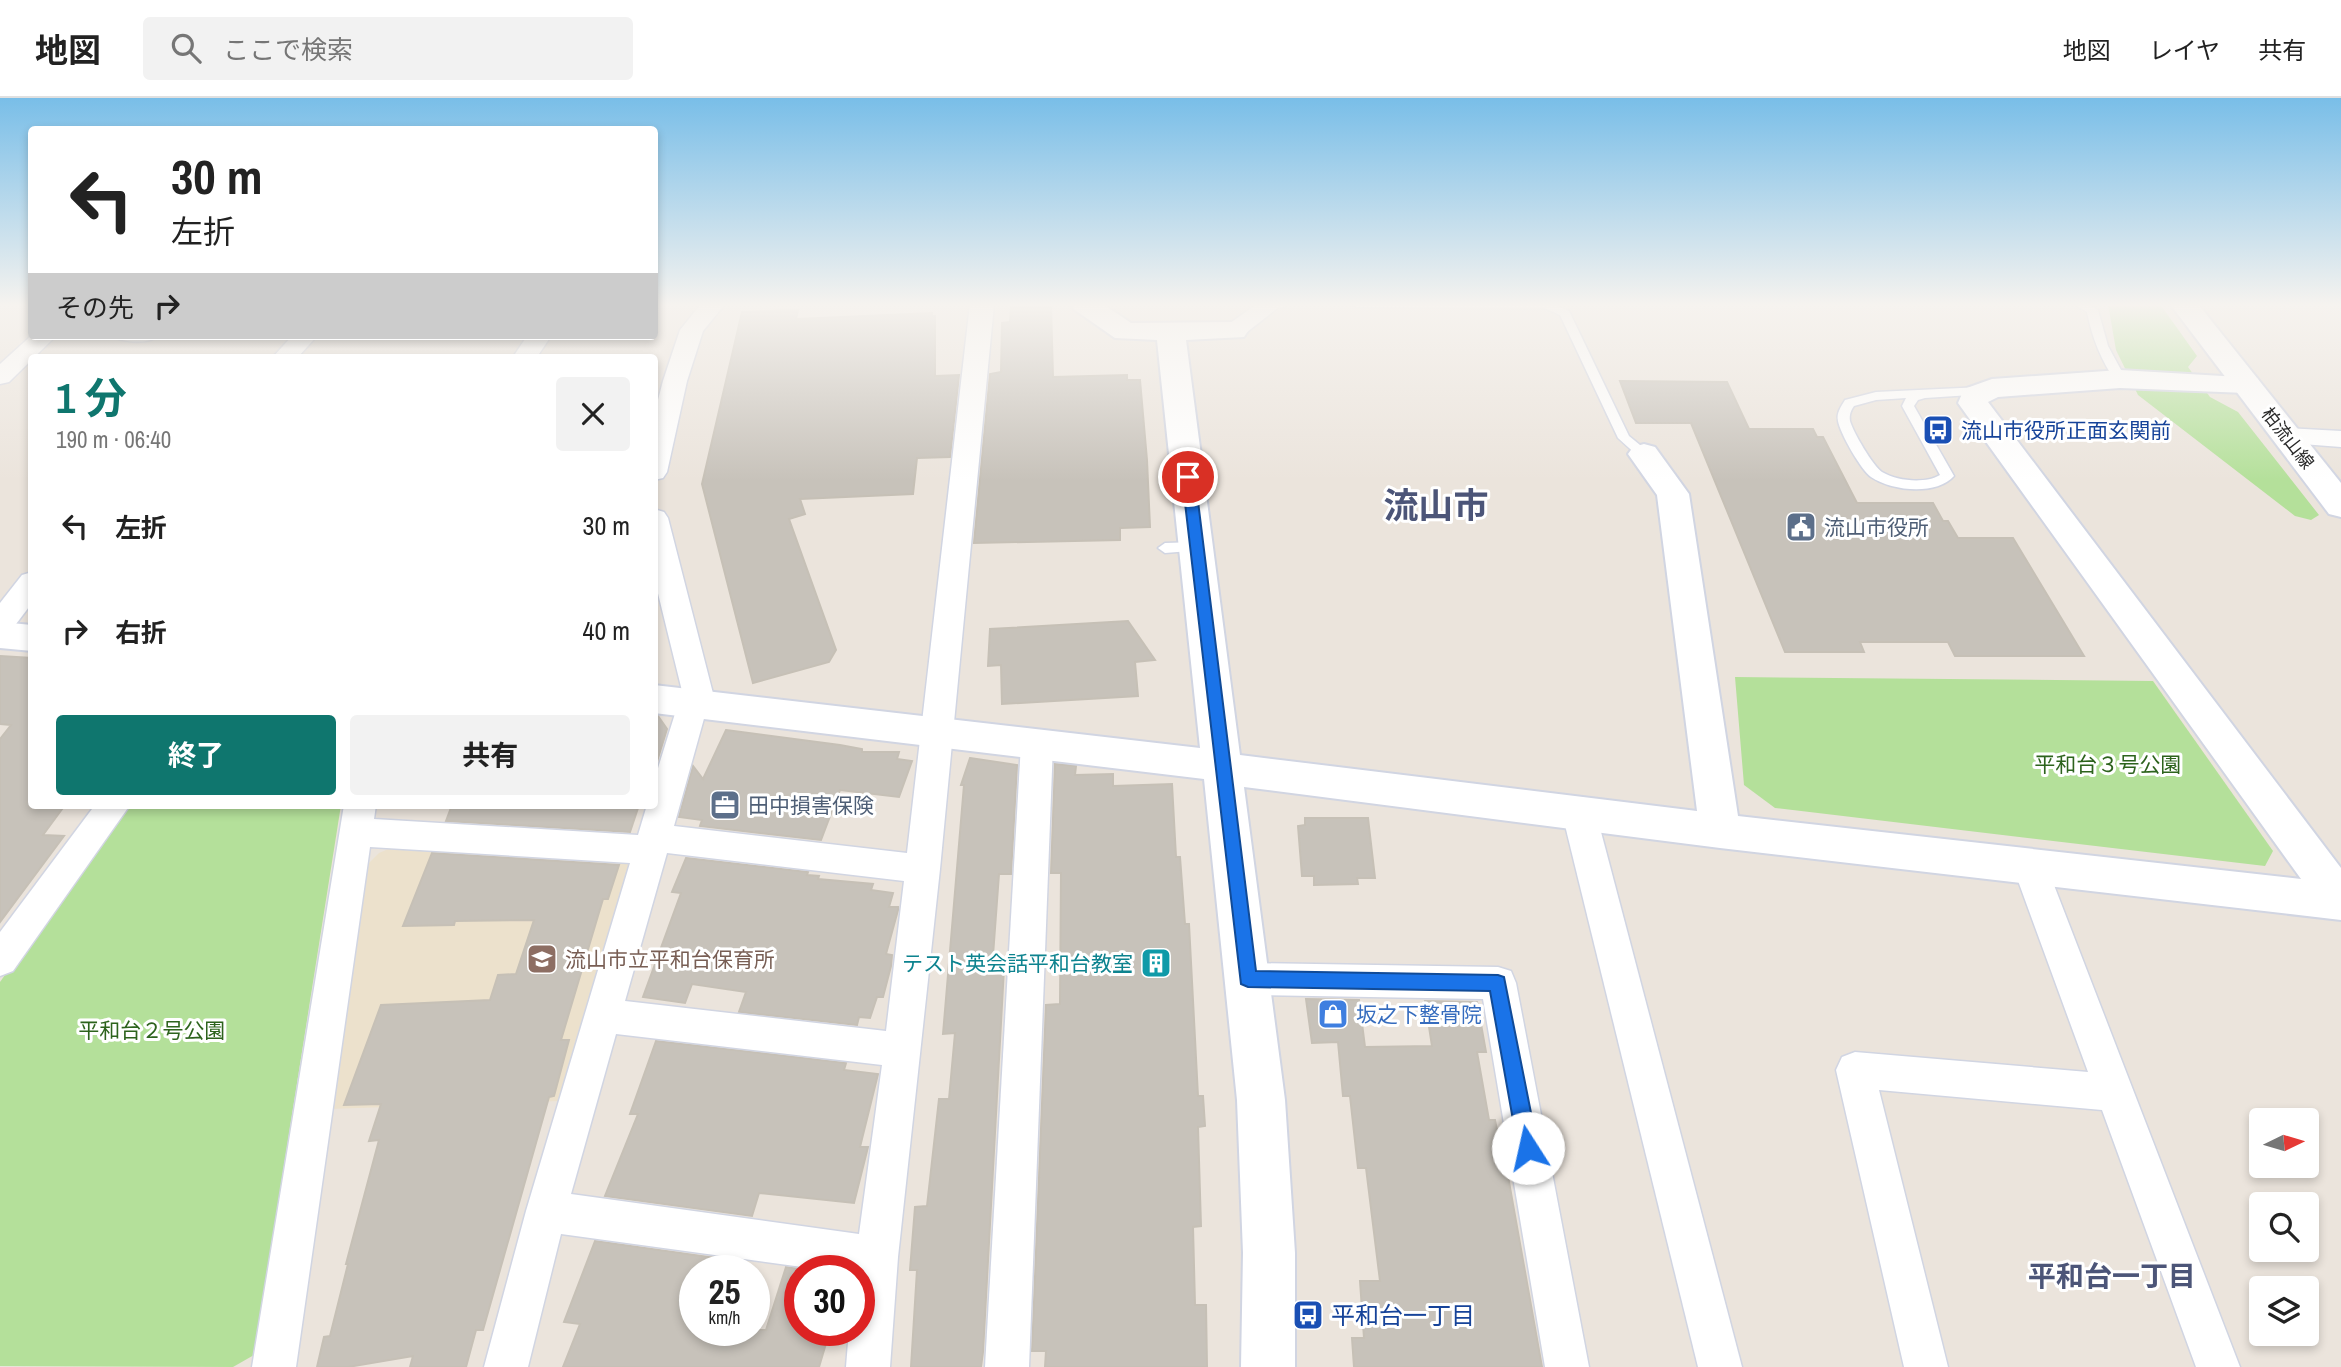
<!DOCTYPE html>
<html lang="ja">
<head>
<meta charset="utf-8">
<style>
	body { margin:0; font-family:"Archivo Narrow","Noto Sans JP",sans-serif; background:#f2f2f2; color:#222; height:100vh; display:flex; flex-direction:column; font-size:26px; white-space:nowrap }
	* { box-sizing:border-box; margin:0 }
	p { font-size:23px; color:#767676 }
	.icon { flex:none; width:38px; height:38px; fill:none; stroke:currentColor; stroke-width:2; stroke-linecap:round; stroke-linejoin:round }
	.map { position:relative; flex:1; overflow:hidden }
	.panel { position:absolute; left:28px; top:256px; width:630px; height:455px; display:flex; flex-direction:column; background:#fff; border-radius:7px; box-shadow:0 4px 10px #0003 }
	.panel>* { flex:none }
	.hud { position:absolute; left:28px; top:28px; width:630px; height:214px; border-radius:7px; box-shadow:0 4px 10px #0003; background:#fff; color:#222; overflow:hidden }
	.needle { width:46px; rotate:85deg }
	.tools { position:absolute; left:2249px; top:1010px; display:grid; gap:14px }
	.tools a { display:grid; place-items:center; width:70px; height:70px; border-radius:7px; background:#fff; box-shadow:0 4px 10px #0003; font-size:35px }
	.speed { position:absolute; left:679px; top:1157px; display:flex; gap:14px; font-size:35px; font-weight:700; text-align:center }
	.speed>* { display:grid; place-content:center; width:91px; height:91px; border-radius:50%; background:#fff; box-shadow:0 4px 10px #0003; line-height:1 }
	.speed small { font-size:18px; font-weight:400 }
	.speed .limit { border:10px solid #d22; background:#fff; color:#111 }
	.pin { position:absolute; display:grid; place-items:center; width:60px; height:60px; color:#fff; margin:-30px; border:4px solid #fff; border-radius:50%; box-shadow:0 2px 7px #0007 }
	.me { position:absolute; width:77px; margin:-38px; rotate:350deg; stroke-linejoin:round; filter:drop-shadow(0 0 5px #0008) }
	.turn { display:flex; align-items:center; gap:24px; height:147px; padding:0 28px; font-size:32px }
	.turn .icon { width:91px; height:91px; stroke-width:2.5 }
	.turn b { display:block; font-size:49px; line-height:60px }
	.then { display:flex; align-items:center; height:66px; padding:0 28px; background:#0003; gap:14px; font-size:26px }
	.round { display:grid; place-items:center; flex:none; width:74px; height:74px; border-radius:7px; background:#f2f2f2 }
	.summary { display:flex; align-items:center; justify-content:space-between; height:119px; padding:0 28px }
	h1 { font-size:42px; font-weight:700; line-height:52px; color:#0f766e }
	.button { display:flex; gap:14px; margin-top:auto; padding:14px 28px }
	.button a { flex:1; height:80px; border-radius:7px; background:#0f766e; color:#fff; font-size:28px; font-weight:700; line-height:80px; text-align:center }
	.button a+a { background:#f2f2f2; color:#222 }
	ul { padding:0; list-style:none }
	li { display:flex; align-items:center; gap:21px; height:105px; padding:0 28px }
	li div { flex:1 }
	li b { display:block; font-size:26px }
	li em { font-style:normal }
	header { display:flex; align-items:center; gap:42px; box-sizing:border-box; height:98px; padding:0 35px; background:#fff; border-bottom:2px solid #e0e0e0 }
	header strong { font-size:33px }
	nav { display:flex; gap:38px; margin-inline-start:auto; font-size:24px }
	.search { width:490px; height:63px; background:#f2f2f2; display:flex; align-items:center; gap:18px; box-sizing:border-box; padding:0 24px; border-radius:7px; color:#767676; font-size:26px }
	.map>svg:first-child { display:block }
	.education { fill:#ece1cc }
	.green { fill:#b4e09a }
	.building { fill:#c7c2ba; stroke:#c6c0b6; stroke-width:2 }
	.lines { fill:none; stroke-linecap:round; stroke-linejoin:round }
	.service-casing { stroke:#d1d5e2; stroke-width:3 }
	.minor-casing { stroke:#d1d5e2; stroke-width:3 }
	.tertiary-casing { stroke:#d1d5e2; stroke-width:4 }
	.secondary-casing { stroke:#d1d5e2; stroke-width:4 }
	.service { fill:#fff; fill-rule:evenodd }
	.minor { fill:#fff; fill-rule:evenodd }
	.tertiary { fill:#fff; fill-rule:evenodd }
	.secondary { fill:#fff; fill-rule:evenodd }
	.route { fill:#1a73e8; stroke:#114b97; stroke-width:2 }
	.labels { text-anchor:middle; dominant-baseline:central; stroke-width:6; stroke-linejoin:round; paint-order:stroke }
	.far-street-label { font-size:18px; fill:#292929; stroke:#fff }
	.transit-label { font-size:21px; fill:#164399; stroke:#fff; text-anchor:start }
	.service-label { font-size:21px; fill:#4e5e75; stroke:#fff; text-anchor:start }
	.park-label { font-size:21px; fill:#2d631d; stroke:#fff }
	.education-label { font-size:21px; fill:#785e54; stroke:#fff; text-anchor:start }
	.culture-label { font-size:21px; fill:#0d838f; stroke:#fff; text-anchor:end }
	.shop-label { font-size:21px; fill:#366cbe; stroke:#fff; text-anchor:start }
	.near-transit-label { font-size:24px; fill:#164399; stroke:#fff; text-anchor:start }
	.near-neighbourhood-label { font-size:28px; font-weight:bold; fill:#4c5578; stroke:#fff }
	.town-label { font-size:35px; font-weight:bold; fill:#4c5578; stroke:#fff }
</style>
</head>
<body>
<header>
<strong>地図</strong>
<div class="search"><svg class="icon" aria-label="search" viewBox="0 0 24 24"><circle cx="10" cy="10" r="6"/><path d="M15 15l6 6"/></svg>ここで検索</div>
<nav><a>地図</a><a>レイヤ</a><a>共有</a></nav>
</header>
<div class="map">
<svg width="2341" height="1269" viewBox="0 0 2341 1269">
	<rect width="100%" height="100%" fill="#ebe4dc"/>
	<path class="education" d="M391,750l232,7 8,14 -71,232 -231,8 40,-246 10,-10z"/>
	<g class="green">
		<path d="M2108,206h52l37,52 -9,11 22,30 28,15 81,103 -8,5 -16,-4 -157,-121 -22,-45z"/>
		<path d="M1735,579l418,4 120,170 -8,15 -490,-58 -31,-23z"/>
		<path d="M125,707h216l-87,550 -21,12 -233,-1v-384z"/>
	</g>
	<g class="building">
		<path d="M1051,207l2,72 74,-2v5h13l7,80 3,67 -30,1v12l-146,3 16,-169 11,-2 1,-49 8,-1 1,-16z"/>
		<path d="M798,212l-2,9 136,-6v3h3v60l24,-1 -9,82 -33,1 -4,36 -113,5 5,15 -16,5 47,131 -7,12 -76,21 -51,-199 40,-172z"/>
		<path d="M1620,283l107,1 22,47h64l4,8h6l34,66h76l10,18h5l10,17h55l71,118h-129l-7,-14h-88l4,10h-79l-94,-229h-55z"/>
		<path d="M1128,523l27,39 -20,2 3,34 -136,8 -1,-39 -13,1 2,-37z"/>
		<path d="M0,558l32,2v147h33l-22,30 21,1 -64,86v-183l11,-14 -11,-1z"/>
		<path d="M654,618h4l9,13 -13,42z"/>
		<path d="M726,632l114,15 22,4v3h37l-2,7 15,2 -13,36 -59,-7 -19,50 -121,-14 2,-6 -23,-3 14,-51 10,13z"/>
		<path d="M970,660l47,7 -6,109h-12l-7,95 12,-1 -21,384 -2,15h-70l6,-97h-7l5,-63 12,-1 12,-107h10l6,-66 -12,1 21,-249h-3z"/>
		<path d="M1055,666l21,2 -1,9 38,-1v12l59,-2 4,73h4l5,67h4l9,172h5l2,30 -7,1 3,99 -8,1 2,78h11l1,62h-162l1,-16h-14l14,-346 14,-1 1,-131h-10z"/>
		<path d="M452,707h187l-9,27 -184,-11z"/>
		<path d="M1305,720h63l7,60h-18l1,6 -44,1v-9h-12l-4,-50 7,-1z"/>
		<path d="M432,755l187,12 -11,34h-5l-42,141h8l-15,56 -5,1 -66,233h-7l-10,37h-56l3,-11 -65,11h-31l7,-30 6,-1 18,-72h-2l33,-124 -10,1 12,-37 -37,1 37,-100 109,-5 8,-25 18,-1 18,-54 -79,1 -1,4 -51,1z"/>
		<path d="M686,760l122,14 -1,3 12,1 -1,3 55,5 -2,6 22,3 -4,14h9v3l-12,44 6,1 -1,11 -8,31h-6l-7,21 -11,-1 -2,8 -118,-13 7,-20 -54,-8 -7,19 -42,-6 38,-104 -9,-1z"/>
		<path d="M1306,901l53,1 6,47 67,-1 -7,-45 52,1 9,50h-9l12,68h6l9,45h2l36,202h-188l-2,-29h12l-4,-57h20l-14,-113h-8l-8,-72h-7l-5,-54 -26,1z"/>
		<path d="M656,943l190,22 -2,7 34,4 -18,73h8l-14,56 -95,-10 -7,23 -147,-20 33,-82h-8z"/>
		<path d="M595,1143l142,20 -4,9h-38v60h71l20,-63 14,2v61h30l-11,37h-256l17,-43 -16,-2z"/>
	</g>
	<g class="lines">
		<g class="service-casing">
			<g id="service">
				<path d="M1267,206h23l-6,3 -21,2 -2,-2z"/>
				<path d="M1350,206h203l16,7 60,125 22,18 -7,4 -5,-1 -21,-19 -58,-123 -16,-7 -188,-1z"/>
				<path d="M2074,206h13l11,6 10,36 18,33 -2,3h-8c-15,-22 -24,-44 -29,-70z"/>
				<path d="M111,238h43l1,2c-10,6 -34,4 -44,-2z"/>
				<path d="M1982,289l6,4 -2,3 -61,4 -7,2 -4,6 40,70c-18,20 -62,15 -83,1 -10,-7 -31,-44 -33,-56 -2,-8 3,-14 7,-21l31,-8zM1906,300l-4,8 38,69c-15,9 -43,6 -58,-3 -9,-6 -29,-40 -32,-51 -1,-6 1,-11 4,-15l22,-6z"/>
				<path d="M1197,444l7,5 -2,3 -37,3 -7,-5 7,-5z"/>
			</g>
		</g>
		<g class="minor-casing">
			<g id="minor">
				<path d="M701,206h24l-22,27 -16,50 -20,91 -4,6 -9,2v-65l9,-34 17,-51z"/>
				<path d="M970,206h24l-54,565 -42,388 -8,110h-44l3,-37h10v-60h-35l-263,-36 -33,133h-44l42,-156 104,-348 -260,-16 -74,520h-44l92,-562h32l-2,14 264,16 9,-30h7v-24l24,-77 5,-9 -29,-118v-68l10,3 4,6 48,187 -4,8 -7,2 -31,111 233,27zM667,755l237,28 -18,150 -261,-30zM616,936l266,31 -23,169 -288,-40z"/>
				<path d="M1257,206h19l3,3 -37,29h-16l-4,-5 4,-5z"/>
				<path d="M32,237l24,1 -47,46 -9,2v-20z"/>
				<path d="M292,238h25l-19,21h-25z"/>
				<path d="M527,238h24l-14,21h-24z"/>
				<path d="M2286,330l55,3v16l-64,-5 -4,-6 4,-6z"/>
				<path d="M32,474v31l-22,29 -10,3v-32l22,-28z"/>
				<path d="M1037,634l11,3 5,9 -24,623h-44l36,-623 5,-9z"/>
				<path d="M1579,701l12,4 5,10 146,554h-44l-136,-554 5,-10z"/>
				<path d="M95,707h35l-117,166 -13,5v-44z"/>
				<path d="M2030,755l12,4 5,10 193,500h-44l-94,-257 -223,-20 69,277h-44l-68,-297 6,-13 13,-5 233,20 -75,-205 5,-10z"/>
				<path d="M1248,865l250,4 13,4 5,12 73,384h-44l-62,-368 -235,-4 -13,-4 -5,-12 5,-12z"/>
			</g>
		</g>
		<g class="tertiary-casing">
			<g id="tertiary">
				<path d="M1071,206h32l28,19 103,-1 10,3 4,6 -4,6 -58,3 54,415 457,56 -40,-316 -29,-41 5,-7 11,-3 11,3 34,47 49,322 563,63 -343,-476 6,-14 28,-10 128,-9 137,8 4,6 -4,6 -11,3 -126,-5 -122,9 -10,5 353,466v52l-621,-72 -476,-61 41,313 10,153v114h-54l2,-114 -6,-153 -33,-321 -550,-66v-28l546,63 -43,-408 -42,-2 -40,-28z"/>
				<path d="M0,524l32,3v26l-32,-3z"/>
			</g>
		</g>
		<g class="secondary-casing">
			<path id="secondary" d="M2170,206h28l143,179v34l-12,-3z"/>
		</g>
		<use href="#service" class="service"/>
		<use href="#minor" class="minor"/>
		<use href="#tertiary" class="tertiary"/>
		<use href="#secondary" class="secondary"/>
	</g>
	<linearGradient id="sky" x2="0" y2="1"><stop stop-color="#79bee8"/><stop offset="0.54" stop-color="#f6f3ef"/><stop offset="1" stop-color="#f6f3ef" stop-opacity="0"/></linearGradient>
	<rect width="2341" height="383" fill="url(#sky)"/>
	<path class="route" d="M1188,375l7,4 61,494 242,4 6,2 34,171 -3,7 -7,2 -8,-2 -2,-7 -28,-157 -242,-4 -7,-3 -59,-507z"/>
	<defs>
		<g id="bus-square" transform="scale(1.575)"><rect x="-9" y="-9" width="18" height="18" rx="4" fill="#1a4fb4" stroke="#fff"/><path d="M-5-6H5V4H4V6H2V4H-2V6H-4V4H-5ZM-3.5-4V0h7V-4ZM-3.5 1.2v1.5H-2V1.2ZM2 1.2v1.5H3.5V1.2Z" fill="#fff"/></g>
		<g id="civic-square" transform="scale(1.575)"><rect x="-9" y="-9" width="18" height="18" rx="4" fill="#5c6f8a" stroke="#fff"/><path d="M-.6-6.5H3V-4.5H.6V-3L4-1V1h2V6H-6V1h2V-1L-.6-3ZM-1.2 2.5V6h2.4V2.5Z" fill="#fff"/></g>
		<g id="office-square" transform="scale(1.575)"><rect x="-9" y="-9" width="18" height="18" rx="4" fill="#5c6f8a" stroke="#fff"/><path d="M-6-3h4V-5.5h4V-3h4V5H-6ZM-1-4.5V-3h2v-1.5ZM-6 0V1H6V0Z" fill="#fff"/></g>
		<g id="school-square" transform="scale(1.575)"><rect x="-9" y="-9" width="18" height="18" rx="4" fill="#8d6e63" stroke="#fff"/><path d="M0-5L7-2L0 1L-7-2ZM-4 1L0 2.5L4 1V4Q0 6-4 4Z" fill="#fff"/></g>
		<g id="building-square" transform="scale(1.575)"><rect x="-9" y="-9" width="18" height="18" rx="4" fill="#0f9aa8" stroke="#fff"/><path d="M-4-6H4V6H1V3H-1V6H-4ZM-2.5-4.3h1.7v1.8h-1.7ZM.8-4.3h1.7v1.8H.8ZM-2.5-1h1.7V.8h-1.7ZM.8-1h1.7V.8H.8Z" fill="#fff"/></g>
		<g id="shop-square" transform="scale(1.575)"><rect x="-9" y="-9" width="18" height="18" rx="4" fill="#3f7fe0" stroke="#fff"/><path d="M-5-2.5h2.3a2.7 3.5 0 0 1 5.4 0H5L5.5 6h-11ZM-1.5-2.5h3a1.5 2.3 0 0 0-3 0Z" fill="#fff"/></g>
	</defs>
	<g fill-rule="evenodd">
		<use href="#bus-square" x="1938" y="332"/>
		<use href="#civic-square" x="1801" y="429"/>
		<use href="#office-square" x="725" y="707"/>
		<use href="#school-square" x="542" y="861"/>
		<use href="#building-square" x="1156" y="865"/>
		<use href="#shop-square" x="1333" y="916"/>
		<use href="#bus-square" x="1308" y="1217"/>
	</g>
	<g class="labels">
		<g class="far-street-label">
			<text transform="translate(2288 340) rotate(52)">柏流山線</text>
		</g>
		<g class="transit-label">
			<text x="1961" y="332">流山市役所正面玄関前</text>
		</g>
		<g class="service-label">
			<text x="1824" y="429">流山市役所</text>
			<text x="748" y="707">田中損害保険</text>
		</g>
		<g class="park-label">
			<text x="2108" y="666">平和台３号公園</text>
			<text x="152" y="932">平和台２号公園</text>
		</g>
		<g class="education-label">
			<text x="565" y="861">流山市立平和台保育所</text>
		</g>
		<g class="culture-label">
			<text x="1133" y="865">テスト英会話平和台教室</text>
		</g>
		<g class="shop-label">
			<text x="1356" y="916">坂之下整骨院</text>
		</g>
		<g class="near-transit-label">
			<text x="1331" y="1217">平和台一丁目</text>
		</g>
		<g class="near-neighbourhood-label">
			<text x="2112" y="1178">平和台一丁目</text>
		</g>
		<g class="town-label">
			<text x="1436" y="407">流山市</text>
		</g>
	</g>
</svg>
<div class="tools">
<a><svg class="needle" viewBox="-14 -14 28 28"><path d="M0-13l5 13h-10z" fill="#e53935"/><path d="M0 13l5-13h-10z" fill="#767676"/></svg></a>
<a><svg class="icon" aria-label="search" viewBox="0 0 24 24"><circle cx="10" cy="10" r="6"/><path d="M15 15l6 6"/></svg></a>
<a><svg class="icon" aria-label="layers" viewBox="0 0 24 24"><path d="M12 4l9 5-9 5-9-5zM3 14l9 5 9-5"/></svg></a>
</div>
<div class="speed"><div>25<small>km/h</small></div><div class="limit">30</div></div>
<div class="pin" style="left:1188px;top:379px;background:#d93025"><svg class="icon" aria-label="arrive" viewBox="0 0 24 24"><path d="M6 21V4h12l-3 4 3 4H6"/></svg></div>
<svg class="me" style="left:1528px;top:1050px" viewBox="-20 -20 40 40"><circle r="19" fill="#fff"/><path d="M0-13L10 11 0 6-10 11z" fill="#1a73e8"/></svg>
<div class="hud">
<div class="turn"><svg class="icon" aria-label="left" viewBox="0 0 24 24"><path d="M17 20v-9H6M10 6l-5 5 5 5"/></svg><div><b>30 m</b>左折</div></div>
<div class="then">その先<svg class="icon" aria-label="right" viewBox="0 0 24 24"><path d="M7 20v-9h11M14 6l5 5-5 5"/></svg></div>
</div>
<section class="panel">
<div class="summary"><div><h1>1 分</h1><p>190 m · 06:40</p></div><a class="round"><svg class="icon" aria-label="close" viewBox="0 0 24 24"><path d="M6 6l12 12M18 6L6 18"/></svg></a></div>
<ul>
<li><svg class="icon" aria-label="left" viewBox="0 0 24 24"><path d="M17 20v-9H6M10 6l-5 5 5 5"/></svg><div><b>左折</b></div><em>30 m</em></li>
<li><svg class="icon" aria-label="right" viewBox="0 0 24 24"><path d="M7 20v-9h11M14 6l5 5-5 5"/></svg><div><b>右折</b></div><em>40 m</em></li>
</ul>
<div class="button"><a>終了</a><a>共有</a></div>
</section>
</div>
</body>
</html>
